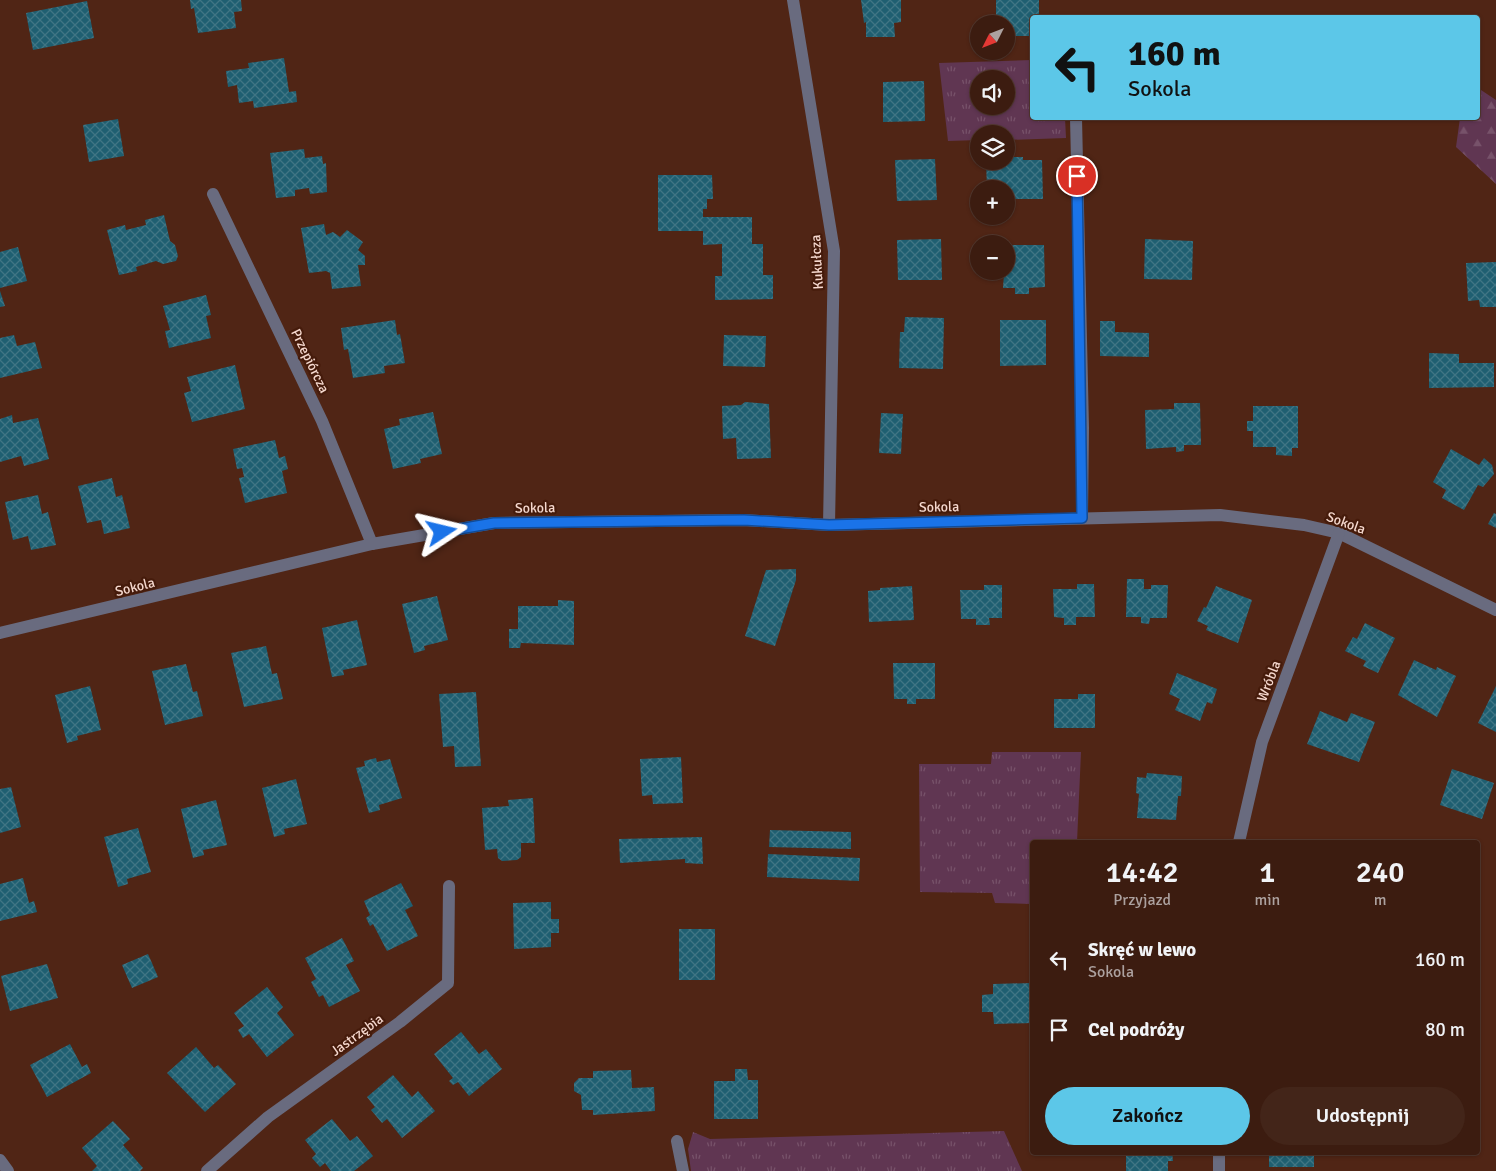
<!DOCTYPE html>
<html lang="pl">
<head>
<meta charset="utf-8">
<style>
	body { margin:0; font-family:Signika,sans-serif; background:#432519; color:#f1f3f6; height:100vh; display:flex; flex-direction:column; font-size:19px; white-space:nowrap }
	* { box-sizing:border-box; margin:0 }
	p { font-size:16px; color:#aca19f }
	.icon { flex:none; width:28px; height:28px; fill:none; stroke:currentColor; stroke-width:2; stroke-linecap:round; stroke-linejoin:round }
	.map { position:relative; flex:1; overflow:hidden }
	.panel { position:absolute; left:1030px; top:840px; width:450px; height:315px; display:flex; flex-direction:column; background:#3c1c10; border-radius:5px; box-shadow:0 1px 4px #0004,0 0 0 1px #553a30 }
	.panel>* { flex:none }
	.top-card { position:absolute; left:1030px; top:15px; width:450px; height:105px; border-radius:5px; box-shadow:0 1px 4px #0004,0 0 0 1px #553a30; background:#5cc7e8; color:#111; overflow:hidden }
	.needle { width:32px; rotate:228deg }
	.controls { position:absolute; left:970px; top:15px; display:grid; gap:10px }
	.controls a { display:grid; place-items:center; width:45px; height:45px; border-radius:50%; background:#3c1c10; box-shadow:0 1px 4px #0004,0 0 0 1px #553a30; font-size:25px }
	.pin { position:absolute; display:grid; place-items:center; width:42px; height:42px; color:#fff; margin:-21px; border:2px solid #fff; border-radius:50%; box-shadow:0 1px 5px #0007 }
	.me { position:absolute; width:55px; margin:-28px; rotate:80deg; stroke-linejoin:round; filter:drop-shadow(0 0 4px #0008) }
	.turn { display:flex; align-items:center; gap:18px; height:105px; padding:0 15px; font-size:22px }
	.turn .icon { width:65px; height:65px; stroke-width:2.5 }
	.turn b { display:block; font-size:35px; line-height:42px }
	.eta { display:flex; justify-content:space-evenly; align-items:center; height:85px; text-align:center }
	.eta b { font-size:30px; font-weight:600; line-height:35px }
	.button { display:flex; gap:10px; margin-top:auto; padding:10px 15px }
	.button a { flex:1; height:58px; border-radius:30px; background:#5cc7e8; color:#111; font-size:20px; font-weight:600; line-height:58px; text-align:center }
	.button a+a { background:#432519; color:#f1f3f6 }
	ul { padding:0; list-style:none }
	li { display:flex; align-items:center; gap:15px; height:70px; padding:0 15px }
	li div { flex:1 }
	li b { display:block; font-size:19px }
	li em { font-style:normal }
	.map>svg:first-child { display:block }
	.grass { fill:url(#grass-tufts); fill-rule:evenodd }
	.forest { fill:url(#forest-firs) }
	.building { fill:url(#building-cross-hatch) }
	.lines { fill:none; stroke-linecap:round; stroke-linejoin:round }
	.street { stroke:#696b7f; stroke-width:12 }
	.route-casing { stroke:#114b97; stroke-width:12 }
	.route { stroke:#1a73e8; stroke-width:9 }
	.labels { text-anchor:middle; dominant-baseline:central; stroke-width:4.5; stroke-linejoin:round; paint-order:stroke }
	.street-label { font-size:14px; fill:#f6d9cf; stroke:#451b0b }
</style>
</head>
<body>
<div class="map">
<svg width="1496" height="1171" viewBox="0 0 1496 1171">
	<defs>
		<pattern id="grass-tufts" width="24" height="20" patternUnits="userSpaceOnUse" patternTransform="scale(1.25)"><rect width="24" height="20" fill="#603652"/><path d="M3 7l-1-3M5 7V3M7 7l1-3M15 17l-1-3M17 17v-4M19 17l1-3" fill="none" stroke="#77526a"/></pattern>
		<pattern id="forest-firs" width="22" height="20" patternUnits="userSpaceOnUse" patternTransform="scale(1.25)"><rect width="22" height="20" fill="#603652"/><path d="M5 1l3.5 6h-7zM16 11l3.5 6h-7z" fill="#77526a"/></pattern>
		<pattern id="building-cross-hatch" width="8" height="8" patternUnits="userSpaceOnUse" patternTransform="scale(1.25)"><rect width="8" height="8" fill="#1f5f71"/><path d="M0 0l8 8M0 8l8-8" fill="none" stroke="#407584"/></pattern>
	</defs>
	<rect width="100%" height="100%" fill="#502515"/>
	<g class="grass">
		<path d="M1032,60v58h33l1,20 -60,2v-6h-27v6l-31,1 -9,-78zM979,79h27v27h-27z"/>
		<path d="M992,752h89l-4,90h-45v62l-37,-1 -3,-10 -72,-1 -1,-128h72z"/>
		<path d="M1004,1131l18,40h-331l-3,-22 5,-17 17,7z"/>
	</g>
	<path class="forest" d="M1478,88l18,12v84l-40,-37 4,-29h18z"/>
	<g class="building">
		<path d="M190,0h51l1,11 -8,1 2,16 -38,5 -4,-25 -3,1z"/>
		<path d="M861,0h40v22l-7,1 1,14h-29v-15l-2,1z"/>
		<path d="M996,0h43v18h-7v18h-26v-12h-10z"/>
		<path d="M87,1l7,37 -61,12 -7,-37z"/>
		<path d="M284,58l5,34 7,-1 1,11 -43,6 -1,-7 -14,2 -2,-18 -9,2 -2,-16 23,-3 -1,-5z"/>
		<path d="M924,81l1,40 -42,1v-40z"/>
		<path d="M118,119l6,37 -35,6 -6,-37z"/>
		<path d="M304,149l1,9 17,-2 1,8 3,-1 1,29 -17,2 -1,-6 -14,2v6l-19,2 -6,-45z"/>
		<path d="M1006,157h17v3h19l1,39h-37v-10h-19l-1,-28h20z"/>
		<path d="M935,159l2,41 -40,1 -2,-41z"/>
		<path d="M658,175h54l1,24h-6v10h-4v8h49v27h11v31h10v24l-58,1v-24h7v-32l-19,1v-14h-45z"/>
		<path d="M164,215l6,26 5,4 3,11 -2,5 -13,3 -7,-3 -20,6 1,4 -18,4 -12,-45 18,-5 1,5 20,-5 -1,-5z"/>
		<path d="M324,224l2,11 7,-3 7,5 7,-7 16,12 -5,8 7,6v9h-7l3,21 -29,3 -2,-16 -4,-2 -17,2 -8,-45z"/>
		<path d="M941,239l1,41h-44l-1,-40z"/>
		<path d="M1145,239l48,2 -1,39 -48,-1z"/>
		<path d="M1006,245h38l1,42 -16,1v6h-14v-6h-12z"/>
		<path d="M18,247l9,34 -27,7v-36z"/>
		<path d="M1496,262v45h-16l-1,-7 -11,1 -2,-38z"/>
		<path d="M0,291l5,15 -5,1z"/>
		<path d="M206,295l5,20 -5,1 5,22 -42,10 -4,-17 5,-1 -7,-24z"/>
		<path d="M905,317l39,1 -1,51 -44,-1 1,-36h4z"/>
		<path d="M395,320l2,15 3,-1 5,29 -21,3 1,7 -32,5 -5,-29 -4,1 -3,-22z"/>
		<path d="M1000,320h46v45l-46,1z"/>
		<path d="M1100,321h15v11l34,1v24l-49,-1z"/>
		<path d="M14,335l3,11 18,-4 7,26 -42,10v-40z"/>
		<path d="M724,335l42,1 -1,31 -42,-1z"/>
		<path d="M1429,353l30,1v9h35v24l-65,1z"/>
		<path d="M235,365l10,44 -53,13 -8,-29 7,-2 -4,-14z"/>
		<path d="M745,402l24,2 2,54 -34,1 -1,-21 -13,1 -1,-33 19,-1z"/>
		<path d="M1174,403h26l1,42h-17v6l-8,1v-5l-30,2 -1,-39 29,-1z"/>
		<path d="M1253,406h45v42h-6v8l-16,-1v-8h-23v-16h-6v-10h6z"/>
		<path d="M433,412l9,42 -22,5 1,4 -28,6 -9,-40 16,-4 -1,-6z"/>
		<path d="M881,413l22,1 -2,40 -22,-1z"/>
		<path d="M12,415l1,8 25,-5 11,41 -25,7 -3,-10 -21,6v-43z"/>
		<path d="M275,440l4,18 6,-2 3,13 -6,2 5,22 -42,10 -6,-25 5,-1 -2,-9 -5,1 -4,-20z"/>
		<path d="M1451,449l28,16 5,-7 8,7 2,9 -11,13 -5,-2 -14,25 -22,-12 4,-8 -13,-8z"/>
		<path d="M112,478l4,19 6,-2 8,33 -26,6 -3,-14 -14,3 -9,-37z"/>
		<path d="M38,495l4,19 6,-2 8,33 -25,5 -3,-14 -15,4 -8,-38z"/>
		<path d="M1494,513l2,1v14l-8,-4z"/>
		<path d="M796,569v11l-21,66 -30,-10 21,-66z"/>
		<path d="M1127,579h17v10h7v-4h17l-1,33h-17l-1,6 -8,-1v-6h-15z"/>
		<path d="M1077,584h17l1,33h-19v8h-12v-7l-10,-1 -1,-28h24z"/>
		<path d="M984,585h18v33h-13l1,7h-14v-6h-15l-1,-29h24z"/>
		<path d="M912,586l2,34 -45,2 -1,-31 12,-1v-2z"/>
		<path d="M1216,586l36,14 -14,43 -32,-13 2,-4 -11,-5 7,-14 2,1z"/>
		<path d="M437,596l11,44 -24,6 1,4 -11,3 -12,-49z"/>
		<path d="M558,600l16,1v44l-53,-2 -1,5h-11v-19h9v-23h40z"/>
		<path d="M357,620l10,45 -24,5 1,5 -12,2 -10,-49z"/>
		<path d="M1365,623l30,15 -17,35 -15,-7 3,-5 -21,-10 8,-14 4,2z"/>
		<path d="M266,646l6,28 5,-1 6,26 -39,8 -13,-54z"/>
		<path d="M1414,660l22,10 1,-3 19,9 -19,41 -39,-22z"/>
		<path d="M893,663h42v36h-19v5h-9v-5h-13z"/>
		<path d="M186,664l7,28 4,-1 6,25 -38,9 -13,-54z"/>
		<path d="M1177,673l40,16 -5,15 -5,-2 -7,19 -25,-11 5,-11 -11,-5z"/>
		<path d="M90,686l11,44 -24,6 1,4 -11,3 -12,-48z"/>
		<path d="M1496,686v46l-18,-9z"/>
		<path d="M476,692l5,74 -26,1 -1,-21 -11,1 -4,-53z"/>
		<path d="M1078,694h17v34h-41v-29h24z"/>
		<path d="M1320,711l27,11 4,-9 24,9 -16,40 -52,-18z"/>
		<path d="M681,757l2,46 -30,1 -1,-9 -10,1 -2,-37z"/>
		<path d="M376,758l1,4 13,-3 12,39 -23,7 1,5 -11,3 -13,-45 9,-2 -1,-5z"/>
		<path d="M1452,769l42,14 -12,36 -42,-14z"/>
		<path d="M1147,773l35,3 -1,20h-3l-2,24 -39,-2 2,-24 -3,-1 1,-16 9,1z"/>
		<path d="M296,779l11,45 -23,5 1,5 -11,3 -12,-49z"/>
		<path d="M11,787l10,40 -21,6v-44z"/>
		<path d="M533,798l2,45h-14v14l-4,3 -15,1 -4,-3 -1,-9 -12,1 -3,-42 27,-2 -1,-6z"/>
		<path d="M216,800l11,45 -24,5 1,5 -11,3 -12,-49z"/>
		<path d="M138,828l13,44 -24,7 1,5 -10,3 -14,-50z"/>
		<path d="M770,830l81,2v17l-82,-2z"/>
		<path d="M702,837l1,27 -18,-1v-4l-65,4 -1,-24z"/>
		<path d="M768,854l92,4 -1,23 -92,-4z"/>
		<path d="M23,878l6,25 5,-2 3,11 -37,9v-37z"/>
		<path d="M401,883l12,23 -8,4 13,26 -31,15 -14,-27 -3,2 -4,-8 4,-3 -6,-14z"/>
		<path d="M551,902v17h8v14h-8v14l-37,2 -1,-46z"/>
		<rect x="679" y="929" width="36" height="51"/>
		<path d="M342,938l12,23 -8,4 14,26 -31,16 -6,-12 -4,2 -8,-15 5,-3 -11,-21z"/>
		<path d="M148,954l10,23 -26,11 -10,-23z"/>
		<path d="M47,964l11,34 -48,13 -9,-35z"/>
		<path d="M1032,983v40l-38,1 -1,-12h-11v-17l11,-1v-10z"/>
		<path d="M267,987l16,20 -6,6 17,22 -27,22 -18,-23 -6,4 -5,-8 6,-4 -10,-13z"/>
		<path d="M461,1032l18,22 7,-5 16,20 -33,27 -11,-14 -5,3 -4,-4 4,-3 -19,-24z"/>
		<path d="M70,1044l12,23 5,-3 4,9 -44,24 -17,-32z"/>
		<path d="M196,1047l18,21 4,-3 18,19 -31,28 -38,-39z"/>
		<path d="M735,1069h12l1,11h10v39h-44v-38h21z"/>
		<path d="M631,1070l1,18 22,-1 1,24 -62,4v-5h-11l-1,-15 -7,-4v-8l5,-5h14v-7z"/>
		<path d="M393,1075l19,22 6,-6 17,20 -33,27 -15,-19 -5,4 -11,-13 4,-3 -8,-10z"/>
		<path d="M332,1119l18,22 7,-5 16,20 -19,15h-23l-6,-8 -5,4 -8,-9 4,-4 -11,-14z"/>
		<path d="M113,1121l17,18 -7,6 20,23 -3,3h-48l5,-5 -15,-18z"/>
		<path d="M1126,1152h46l1,9h-5v10h-42z"/>
		<rect x="1269" y="1152" width="45" height="15"/>
	</g>
	<g class="lines">
		<g class="street">
			<path d="M793,0l41,251 -5,274"/>
			<path d="M1076,118l7,310 -1,90"/>
			<path d="M213,194l109,227 50,123"/>
			<path d="M0,633l372,-89 122,-21 249,-3 86,5 391,-10 84,10 35,8 157,77"/>
			<path d="M1239,842l23,-100 77,-209"/>
			<path d="M677,1141l6,30"/>
			<path d="M0,1160l8,11"/>
			<path d="M207,1171l61,-54 132,-95 48,-39 1,-97"/>
			<path d="M1219,1171v-19"/>
		</g>
	</g>
	<g class="lines">
		<g class="route-casing">
			<path id="route" d="M442,532l52,-9 250,-3 85,5 253,-7 -5,-342"/>
		</g>
		<use href="#route" class="route"/>
	</g>
	<g class="labels">
		<g class="street-label">
			<text transform="translate(817 262) rotate(-93)">Kukułcza</text>
			<text transform="translate(310 361) rotate(64)">Przepiórcza</text>
			<text transform="translate(939 507) rotate(-1)">Sokola</text>
			<text transform="translate(535 508) rotate(-1)">Sokola</text>
			<text transform="translate(1346 523) rotate(20)">Sokola</text>
			<text transform="translate(135 587) rotate(-14)">Sokola</text>
			<text transform="translate(1269 681) rotate(-69)">Wróbla</text>
			<text transform="translate(357 1035) rotate(-36)">Jastrzębia</text>
		</g>
	</g>
</svg>
<div class="controls">
<a><svg class="needle" viewBox="-14 -14 28 28"><path d="M0-13l5 13h-10z" fill="#e53935"/><path d="M0 13l5-13h-10z" fill="#aca19f"/></svg></a>
<a><svg class="icon" aria-label="sound" viewBox="0 0 24 24"><path d="M4 9h4l5-4v14l-5-4H4zM17 9q2 3 0 6"/></svg></a>
<a><svg class="icon" aria-label="layers" viewBox="0 0 24 24"><path d="M12 4l9 5-9 5-9-5zM3 14l9 5 9-5"/></svg></a>
<a>+</a>
<a>−</a>
</div>
<div class="pin" style="left:1077px;top:176px;background:#d93025"><svg class="icon" aria-label="arrive" viewBox="0 0 24 24"><path d="M6 21V4h12l-3 4 3 4H6"/></svg></div>
<svg class="me" style="left:442px;top:532px" viewBox="-20 -20 40 40"><path d="M0-17L14 15 0 8-14 15z" fill="#1a73e8" stroke="#fff" stroke-width="4"/></svg>
<div class="top-card">
<div class="turn"><svg class="icon" aria-label="left" viewBox="0 0 24 24"><path d="M17 20v-9H6M10 6l-5 5 5 5"/></svg><div><b>160 m</b>Sokola</div></div>
</div>
<section class="panel">
<div class="eta">
<div><b>14:42</b><p>Przyjazd</p></div>
<div><b>1</b><p>min</p></div>
<div><b>240</b><p>m</p></div>
</div>
<ul>
<li><svg class="icon" aria-label="left" viewBox="0 0 24 24"><path d="M17 20v-9H6M10 6l-5 5 5 5"/></svg><div><b>Skręć w lewo</b><p>Sokola</p></div><em>160 m</em></li>
<li><svg class="icon" aria-label="arrive" viewBox="0 0 24 24"><path d="M6 21V4h12l-3 4 3 4H6"/></svg><div><b>Cel podróży</b></div><em>80 m</em></li>
</ul>
<div class="button"><a>Zakończ</a><a>Udostępnij</a></div>
</section>
</div>
</body>
</html>
